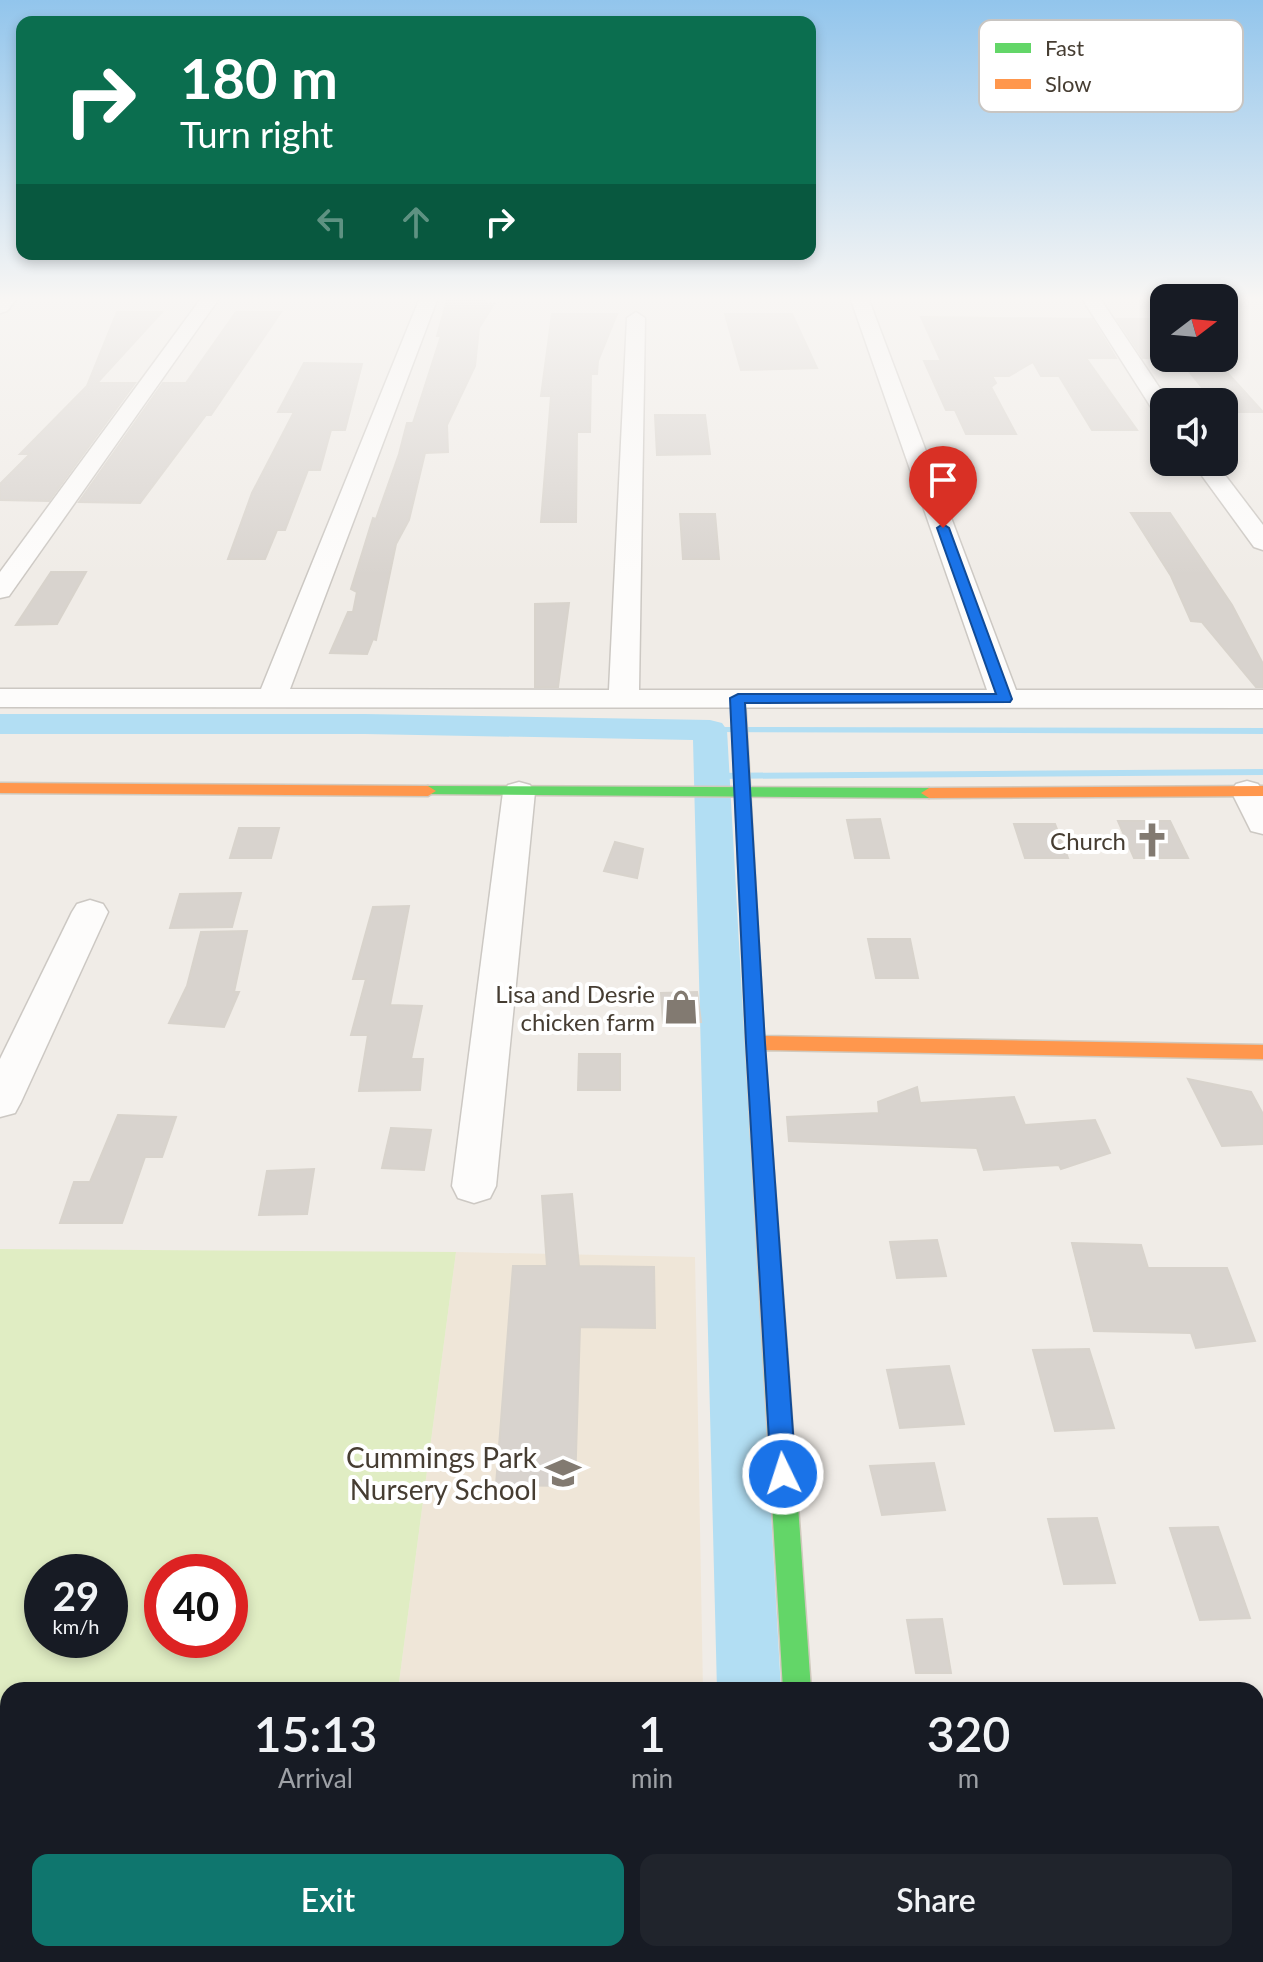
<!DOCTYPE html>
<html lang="en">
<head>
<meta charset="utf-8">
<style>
	body { margin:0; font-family:Lato,sans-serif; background:#20242c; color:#f1f3f6; height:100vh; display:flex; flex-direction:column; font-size:30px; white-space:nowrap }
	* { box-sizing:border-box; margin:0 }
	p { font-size:26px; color:#9ea1a6 }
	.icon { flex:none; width:44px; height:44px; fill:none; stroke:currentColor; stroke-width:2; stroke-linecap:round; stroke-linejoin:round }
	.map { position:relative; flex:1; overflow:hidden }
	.sheet { position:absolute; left:0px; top:1682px; width:1264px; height:280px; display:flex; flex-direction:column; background:#171b24; border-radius:24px 24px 0 0; box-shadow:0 4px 12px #0003 }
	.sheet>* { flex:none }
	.hud { position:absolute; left:16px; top:16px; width:800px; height:244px; border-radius:16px; box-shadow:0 4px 12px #0003; background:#0b6e4f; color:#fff; overflow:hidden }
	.needle { width:52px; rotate:74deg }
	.fabs { position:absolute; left:1150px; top:284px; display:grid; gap:16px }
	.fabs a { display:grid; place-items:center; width:88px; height:88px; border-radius:16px; background:#171b24; box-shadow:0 4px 12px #0003; font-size:40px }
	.speed { position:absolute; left:24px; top:1554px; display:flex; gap:16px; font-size:40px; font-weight:700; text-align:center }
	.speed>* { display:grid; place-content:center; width:104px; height:104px; border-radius:50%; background:#171b24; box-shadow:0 4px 12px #0003; line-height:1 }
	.speed small { font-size:20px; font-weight:400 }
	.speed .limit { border:12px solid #d22; background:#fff; color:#111 }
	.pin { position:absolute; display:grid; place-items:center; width:68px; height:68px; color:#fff; margin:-82px -34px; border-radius:50% 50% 50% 0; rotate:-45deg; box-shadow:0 0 8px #0007 }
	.pin .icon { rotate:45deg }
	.me { position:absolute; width:88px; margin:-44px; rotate:356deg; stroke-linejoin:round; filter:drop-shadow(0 0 6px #0008) }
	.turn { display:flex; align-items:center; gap:28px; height:168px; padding:0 32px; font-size:36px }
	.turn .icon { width:104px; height:104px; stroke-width:2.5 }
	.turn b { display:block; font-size:56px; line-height:68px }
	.lanes { display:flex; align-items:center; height:76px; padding:0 32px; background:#0003; justify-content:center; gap:40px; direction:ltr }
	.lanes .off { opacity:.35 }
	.eta { display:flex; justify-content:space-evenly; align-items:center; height:136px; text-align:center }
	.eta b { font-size:48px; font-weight:600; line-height:56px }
	.button { display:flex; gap:16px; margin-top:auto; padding:16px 32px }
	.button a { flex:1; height:92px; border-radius:16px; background:#0f766e; color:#fff; font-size:32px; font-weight:600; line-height:92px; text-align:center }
	.button a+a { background:#20242c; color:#f1f3f6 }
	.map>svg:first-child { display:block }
	.education { fill:#efe6d8 }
	.green { fill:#e0edc3; fill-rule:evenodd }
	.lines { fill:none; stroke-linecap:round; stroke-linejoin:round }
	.stream { fill:#b2def3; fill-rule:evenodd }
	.canal { fill:#b2def3; fill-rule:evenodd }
	.building { fill:#d8d3ce; stroke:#d8d3cc; stroke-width:2 }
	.street-casing { stroke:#ccc8c3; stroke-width:3 }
	.fast-casing { stroke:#d0c9bd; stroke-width:3 }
	.slow-casing { stroke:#d0c9bd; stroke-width:3 }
	.street { fill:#fdfcfb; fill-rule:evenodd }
	.fast { fill:#63d668; fill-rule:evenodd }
	.slow { fill:#ff974d; fill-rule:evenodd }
	.route { fill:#1a73e8; stroke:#114b97; stroke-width:2 }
	.labels { text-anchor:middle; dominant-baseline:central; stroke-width:8; stroke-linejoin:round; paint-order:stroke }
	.poi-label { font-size:24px; fill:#463d32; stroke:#fff; text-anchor:end }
	.near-poi-label { font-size:28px; fill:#463d32; stroke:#fff; text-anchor:end }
	.key { fill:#fff; stroke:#c8c5c2; stroke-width:2 }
	.key-label { font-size:22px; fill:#463d32 }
</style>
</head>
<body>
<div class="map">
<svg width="1263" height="1962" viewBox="0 0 1263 1962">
	<rect width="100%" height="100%" fill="#f0ece7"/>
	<path class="education" d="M456,1252l239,5 8,433h-305z"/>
	<path class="green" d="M0,1249l456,3 -58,438h-390v31h-8zM42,1572h68v68h-68zM162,1572h68v68h-68z"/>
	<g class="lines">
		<g class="stream">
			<path d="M710,727l553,1v6l-556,-2v-4z"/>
			<path d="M1263,769v6l-551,4 -5,-3 5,-3z"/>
		</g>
		<g class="canal">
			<path d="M0,714h365l345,6 12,3 5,7 54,960h-64l-24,-950 -328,-6h-365z"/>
			<rect x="724" y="1954" width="74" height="8"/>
		</g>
	</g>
	<g class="building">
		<path d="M447,300h38v4h9l-15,24 -4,38 -28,59 1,27 -23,1 -16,67 -13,24 -20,96 -3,-1 -6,15 -37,-1 18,-41h5l4,-20 -6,-3 22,-71 3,1 23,-65 8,-31h6l28,-87h-4z"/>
		<path d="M117,312h45l-65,71h38l-86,118 -49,-1v-16l30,-30h-10l67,-68z"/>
		<path d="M236,312h45l-70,103h-5l-66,88 -61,-1 84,-119h23z"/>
		<path d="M552,314h65l-19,47 -1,13h-6l-1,58h-13l-1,90h-35l10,-126h-10z"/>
		<path d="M725,314h67l25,54 -76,2z"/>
		<path d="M921,317l171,2 24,39h-30l51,72h-45l-33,-54h-18l-8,-14 -24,14h-17l4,7 -5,4 25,47h-50l-11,-24h-9l-22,-49h17z"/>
		<path d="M1117,319h47v39h-21z"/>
		<path d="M1178,358h36l49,54h-39v-10h-10z"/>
		<path d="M304,363l58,1 -17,66h-14l-11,40h-12l-23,60h-8l-12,29h-37l24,-66 42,-81h-16z"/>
		<path d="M655,415h50l5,39 -53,1z"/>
		<path d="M1131,513h39l62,92 31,59v23h-7l-54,-65 -11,-1 -20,-45z"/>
		<path d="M680,514h35l4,45h-36z"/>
		<path d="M51,572h35l-29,52 -41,1z"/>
		<path d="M569,603l-11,84h-23v-83z"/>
		<path d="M880,819l9,39h-34l-8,-38z"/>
		<path d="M1118,821h52l18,37h-54z"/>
		<path d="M1014,824h41l13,34h-43z"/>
		<path d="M239,828h40l-8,30h-41z"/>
		<path d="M615,842l28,7 -6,29 -33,-7z"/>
		<path d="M241,893l-9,34 -62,1 10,-34z"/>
		<path d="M409,906l-19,99 32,1 -11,53h12l-3,31 -61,1 9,-56h-17l15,-56h-13l20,-72z"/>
		<path d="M247,931l-13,61h5l-15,35 -55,-4 18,-37 14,-54z"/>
		<path d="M868,939h42l8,39h-42z"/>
		<path d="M697,992l4,30 -38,1 -2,-30z"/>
		<path d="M579,1054h41v36h-42z"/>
		<path d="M1188,1079l63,13 12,22v30l-41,2z"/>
		<path d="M917,1087l3,16 94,-6 11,28 70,-5 15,33 -49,16 -2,-4 -75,5 -7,-22 -188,-7 -2,-24 92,-4 -1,-11z"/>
		<path d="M118,1115l58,2 -14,40h-17l-23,66h-62l14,-41h16z"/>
		<path d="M391,1128l40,2 -7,40 -42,-2z"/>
		<path d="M314,1169l-7,45 -48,1 8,-44z"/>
		<path d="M572,1194l7,72 75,1 1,61 -75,-1 -5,159 -79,-1 17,-219h34l-5,-70z"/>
		<path d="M937,1240l9,36 -49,2 -7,-36z"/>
		<path d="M1072,1243l69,2 7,23h79l28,73 -59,7 -5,-15 -97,-2z"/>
		<path d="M1089,1349l25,79 -59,3 -22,-81z"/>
		<path d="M949,1366l15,58 -64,4 -13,-58z"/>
		<path d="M934,1463l11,47 -63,5 -12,-49z"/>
		<path d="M1097,1518l18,65 -51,1 -16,-65z"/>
		<path d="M1218,1527l32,91 -50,2 -30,-92z"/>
		<path d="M942,1619l9,54h-35l-9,-53z"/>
	</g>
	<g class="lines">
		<g class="street-casing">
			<g id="street">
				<path d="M0,300h16l-9,11 -7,2z"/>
				<path d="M200,300h18l-209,296 -9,2v-26z"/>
				<path d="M419,300h18l-147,389 319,1 18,-372 9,-6 9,6 -6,372h348l-136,-390h18l147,390h247v18l-1263,-1v-18h261z"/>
				<path d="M1083,300h18l68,102h-5v14l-8,-1z"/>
				<path d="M1192,462h23l48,63v25l-9,-3z"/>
				<path d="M1247,781l11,3 5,7v43l-12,-3 -20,-40 5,-7z"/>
				<path d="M519,782l11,3 5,7 -39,394 -6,12 -16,5 -16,-5 -6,-12 51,-394 5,-7z"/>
				<path d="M90,900l13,4 5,8 -87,190 -6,11 -15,4v-58l72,-147 5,-8z"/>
				<rect x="782" y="1954" width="66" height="8"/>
			</g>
		</g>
		<g class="fast-casing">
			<g id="fast">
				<path d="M428,786l501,2 8,5 -8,5 -506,-4 -3,-3 3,-3z"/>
				<path d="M775,1339l8,3 4,7 24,341h-28l-20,-341 4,-7z"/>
			</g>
		</g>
		<g class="slow-casing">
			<g id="slow">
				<path d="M738,694l7,4 19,338 499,9v14l-498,-9 22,299 -4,7 -8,3 -8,-3 -4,-7 -17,-306 -15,-345z"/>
				<path d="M0,783l428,3 8,5 -8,5 -428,-3z"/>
				<path d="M1263,786v10l-334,2 -8,-5 8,-5z"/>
			</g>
		</g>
		<use href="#street" class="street"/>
		<use href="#fast" class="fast"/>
		<use href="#slow" class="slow"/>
	</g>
	<linearGradient id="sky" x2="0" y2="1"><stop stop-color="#92c5ec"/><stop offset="0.52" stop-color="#f8f6f4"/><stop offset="1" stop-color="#f8f6f4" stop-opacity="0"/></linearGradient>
	<rect width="1263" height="575" fill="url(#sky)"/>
	<path class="route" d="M943,524l6,4 63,171 -2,3 -265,1 20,340 31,431 -4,9 -9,3 -8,-3 -4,-9 -25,-431 -16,-345 8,-4h258l-59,-166z"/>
	<defs>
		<g id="church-bare" transform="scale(2.76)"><path d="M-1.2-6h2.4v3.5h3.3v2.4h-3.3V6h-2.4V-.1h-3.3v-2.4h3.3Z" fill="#827a71" stroke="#fff" stroke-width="2.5" paint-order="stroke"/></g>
		<g id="shop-bare" transform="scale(2.76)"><path d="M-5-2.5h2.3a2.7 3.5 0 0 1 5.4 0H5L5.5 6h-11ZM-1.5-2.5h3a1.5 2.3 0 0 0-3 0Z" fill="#827a71" stroke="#fff" stroke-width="2.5" paint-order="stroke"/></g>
		<g id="school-bare" transform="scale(2.76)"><path d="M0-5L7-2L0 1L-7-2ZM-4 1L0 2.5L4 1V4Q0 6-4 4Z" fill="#827a71" stroke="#fff" stroke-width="2.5" paint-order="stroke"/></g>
	</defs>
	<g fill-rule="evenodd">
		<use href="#church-bare" x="1152" y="840"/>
		<use href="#shop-bare" x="681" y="1007"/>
		<use href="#school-bare" x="563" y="1473"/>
	</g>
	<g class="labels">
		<g class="poi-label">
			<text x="1126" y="840">Church</text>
			<text x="655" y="993">Lisa and Desrie<tspan x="655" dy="28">chicken farm</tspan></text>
		</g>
		<g class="near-poi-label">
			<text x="537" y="1457">Cummings Park<tspan x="537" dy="32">Nursery School</tspan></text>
		</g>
	</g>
	<rect x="979" y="20" width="264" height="92" rx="12" class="key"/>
	<rect x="995" y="43" width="36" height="10" fill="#63d668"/>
	<rect x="995" y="79" width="36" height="10" fill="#ff974d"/>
	<g class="key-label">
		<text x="1045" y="56">Fast</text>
		<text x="1045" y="92">Slow</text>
	</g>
</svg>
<div class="fabs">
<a><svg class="needle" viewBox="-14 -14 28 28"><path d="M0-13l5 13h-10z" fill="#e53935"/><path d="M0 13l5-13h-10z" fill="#9ea1a6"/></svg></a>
<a><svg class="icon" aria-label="sound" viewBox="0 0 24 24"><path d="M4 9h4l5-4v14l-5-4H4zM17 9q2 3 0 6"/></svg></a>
</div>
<div class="speed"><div>29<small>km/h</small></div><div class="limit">40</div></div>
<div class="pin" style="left:943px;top:528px;background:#d93025"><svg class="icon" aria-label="arrive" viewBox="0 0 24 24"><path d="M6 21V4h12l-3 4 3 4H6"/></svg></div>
<svg class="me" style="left:783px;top:1474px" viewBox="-20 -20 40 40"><circle r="17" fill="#1a73e8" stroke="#fff" stroke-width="3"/><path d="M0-11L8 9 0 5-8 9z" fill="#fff"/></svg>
<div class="hud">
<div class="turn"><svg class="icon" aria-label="right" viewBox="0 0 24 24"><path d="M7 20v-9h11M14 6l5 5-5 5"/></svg><div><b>180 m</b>Turn right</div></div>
<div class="lanes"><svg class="icon off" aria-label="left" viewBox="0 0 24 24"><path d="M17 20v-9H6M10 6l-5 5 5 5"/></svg><svg class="icon off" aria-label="ahead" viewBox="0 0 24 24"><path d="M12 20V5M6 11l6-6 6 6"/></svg><svg class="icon" aria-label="right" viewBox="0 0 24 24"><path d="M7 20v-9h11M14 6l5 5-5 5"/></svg></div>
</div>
<section class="sheet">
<div class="eta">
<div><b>15:13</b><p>Arrival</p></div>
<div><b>1</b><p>min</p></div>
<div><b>320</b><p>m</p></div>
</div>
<div class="button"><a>Exit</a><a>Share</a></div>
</section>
</div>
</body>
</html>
